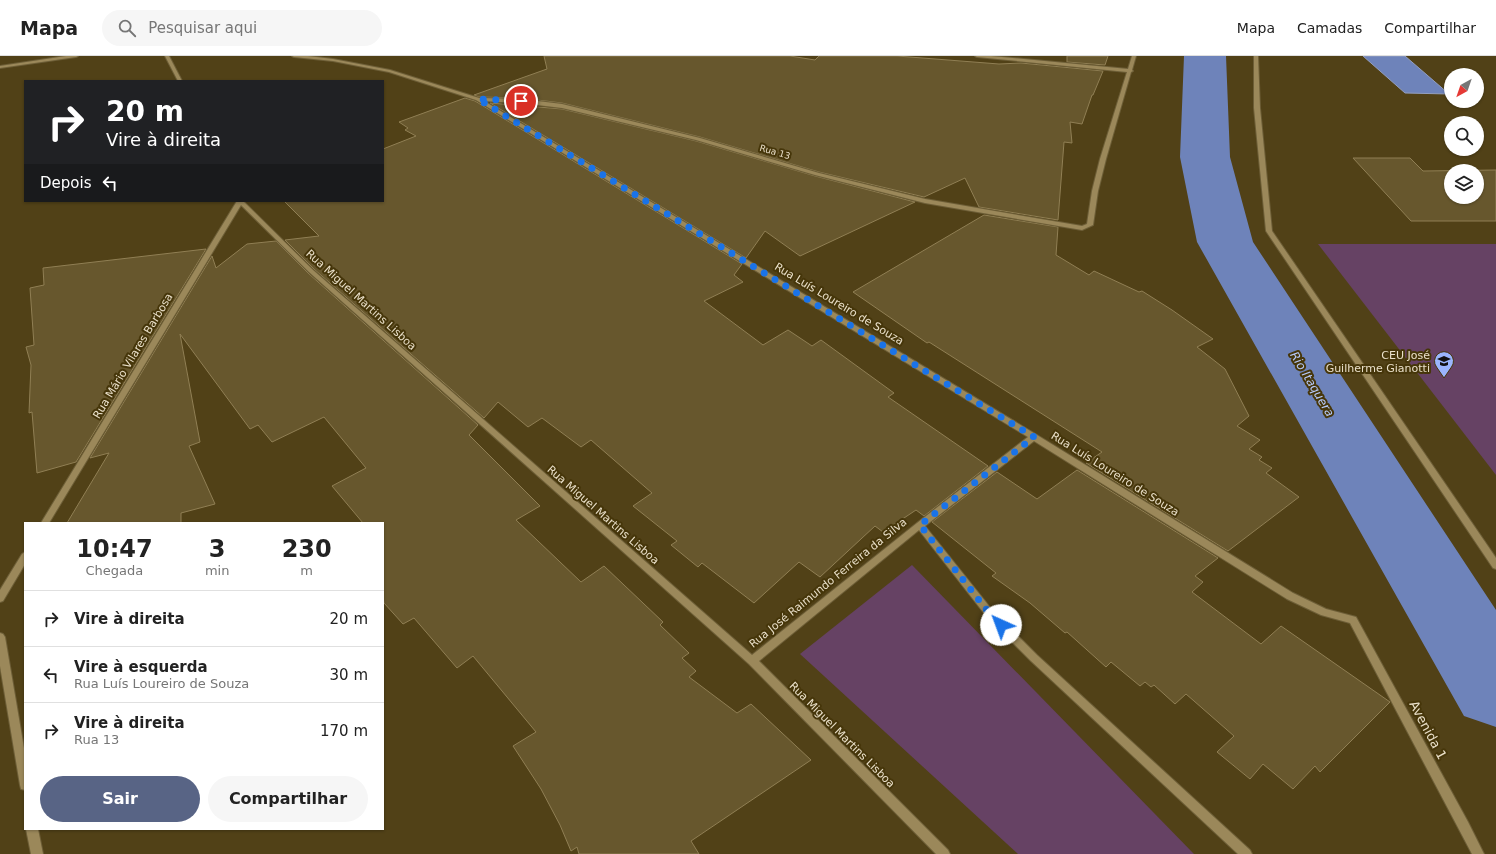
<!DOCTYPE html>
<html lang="pt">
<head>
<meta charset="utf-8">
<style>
	body { margin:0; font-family:"DejaVu Sans",sans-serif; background:#f6f6f6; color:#222; height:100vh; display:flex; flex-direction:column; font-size:15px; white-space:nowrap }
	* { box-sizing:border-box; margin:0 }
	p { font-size:13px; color:#767676 }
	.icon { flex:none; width:22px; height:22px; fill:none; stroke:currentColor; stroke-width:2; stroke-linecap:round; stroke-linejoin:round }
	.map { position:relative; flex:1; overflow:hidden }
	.side { position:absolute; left:24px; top:466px; width:360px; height:308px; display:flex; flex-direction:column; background:#fff; border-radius:0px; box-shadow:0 1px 3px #0004 }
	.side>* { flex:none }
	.hud { position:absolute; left:24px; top:24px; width:360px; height:122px; border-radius:0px; box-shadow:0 1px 3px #0004; background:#202124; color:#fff; overflow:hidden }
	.needle { width:26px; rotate:220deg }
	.tools { position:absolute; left:1444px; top:12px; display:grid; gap:8px }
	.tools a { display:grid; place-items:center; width:40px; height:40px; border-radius:50%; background:#fff; box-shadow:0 1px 3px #0004; font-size:20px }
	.pin { position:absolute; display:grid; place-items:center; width:34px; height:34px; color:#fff; margin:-17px; border:2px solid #fff; border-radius:50%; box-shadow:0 1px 4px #0007 }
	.me { position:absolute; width:44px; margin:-22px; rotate:317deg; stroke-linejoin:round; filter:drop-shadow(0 0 3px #0008) }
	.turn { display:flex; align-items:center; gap:14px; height:84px; padding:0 16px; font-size:18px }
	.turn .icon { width:52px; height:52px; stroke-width:2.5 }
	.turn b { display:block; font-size:28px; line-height:34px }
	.then { display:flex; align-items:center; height:38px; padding:0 16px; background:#0003; gap:8px; font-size:15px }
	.eta { display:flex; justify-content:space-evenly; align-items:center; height:68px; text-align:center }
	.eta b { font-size:24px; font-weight:600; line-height:28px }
	.button { display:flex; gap:8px; margin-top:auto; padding:8px 16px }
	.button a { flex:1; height:46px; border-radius:24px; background:#586485; color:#fff; font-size:16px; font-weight:600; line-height:46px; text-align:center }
	.button a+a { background:#f6f6f6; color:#222 }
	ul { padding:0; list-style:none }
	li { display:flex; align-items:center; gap:12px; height:56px; padding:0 16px; border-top:1px solid #e0e0e0 }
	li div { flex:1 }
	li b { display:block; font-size:15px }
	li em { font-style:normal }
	header { display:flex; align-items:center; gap:24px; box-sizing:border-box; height:56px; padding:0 20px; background:#fff; border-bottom:1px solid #e0e0e0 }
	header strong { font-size:19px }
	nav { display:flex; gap:22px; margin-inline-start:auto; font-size:14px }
	.search { width:280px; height:36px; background:#f6f6f6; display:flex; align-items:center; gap:10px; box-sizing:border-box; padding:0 14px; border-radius:22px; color:#767676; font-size:15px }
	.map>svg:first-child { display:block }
	.green { fill:#664264 }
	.water { fill:#6e83ba; stroke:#939fbf }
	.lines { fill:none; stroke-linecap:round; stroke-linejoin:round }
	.river { fill:#6e83ba; fill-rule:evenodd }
	.building { fill:#67572d; stroke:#907f54; fill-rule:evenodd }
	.minor-casing { stroke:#6d5e37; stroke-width:2 }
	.minor { fill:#9b885a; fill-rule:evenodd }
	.route { stroke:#1a73e8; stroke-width:7; stroke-dasharray:0 12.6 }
	.labels { text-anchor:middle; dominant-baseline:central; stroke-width:4; stroke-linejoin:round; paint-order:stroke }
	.far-street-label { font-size:9px; fill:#eae0ca; stroke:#46360a }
	.street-label { font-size:11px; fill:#eae0ca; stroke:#46360a }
	.poi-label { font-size:11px; fill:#eae0ca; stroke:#46360a; text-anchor:end }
	.water-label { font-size:12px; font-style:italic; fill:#b6c9f9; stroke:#46360a }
	.near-street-label { font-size:13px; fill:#eae0ca; stroke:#46360a }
</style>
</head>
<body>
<header>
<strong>Mapa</strong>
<div class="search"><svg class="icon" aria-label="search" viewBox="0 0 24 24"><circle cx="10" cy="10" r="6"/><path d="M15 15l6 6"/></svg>Pesquisar aqui</div>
<nav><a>Mapa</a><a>Camadas</a><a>Compartilhar</a></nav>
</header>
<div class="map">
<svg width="1496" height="798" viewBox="0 0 1496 798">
	<rect width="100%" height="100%" fill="#514117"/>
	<g class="green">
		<path d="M1318,188h178v231z"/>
		<path d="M912,509l282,289h-176l-218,-200z"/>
	</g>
	<path class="water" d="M1363,0h42l44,38 -44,-1z"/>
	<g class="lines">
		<path class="river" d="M1184,0h42l4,101 23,85 243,368v117l-32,-11 -267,-474 -17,-85z"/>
	</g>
	<g class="building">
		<path d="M544,0h246l25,4 4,-4h78l102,8 22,-1 82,8 -10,24h-1l-10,29 -12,-2 2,21 -8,-1 -6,78 -79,-13 -14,-29 -41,19 -105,-25 -119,-35 -138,-34 -41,-5 -42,-1 -5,-2 73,-26z"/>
		<path d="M1067,0h41l-3,9 -38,-3z"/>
		<path d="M465,42l10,3 267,163 -8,11 9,7 -39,19 59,44 25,-15 24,16 9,-6 73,53 -6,4 100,69 -64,50 -8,-6 -33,22 -8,-6 -55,51 -21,-15 -45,41 -52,-40 -4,4 -27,-22 6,-4 -44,-35 19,-13 -61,-53 -10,7 -39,-29 -14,9 -30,-25 -14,16 -170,-149 -29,-29 34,-4 -35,-35h99v-52l33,-13 -11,-6 3,-2 -9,-6z"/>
		<path d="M490,47l72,6 134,32 119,35 100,26 -115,54 -35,-25 -19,27z"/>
		<path d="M1353,102h57l13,13 73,-1v51h-85zM1451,115h26v26h-26z"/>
		<path d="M984,159l74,12 -2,28 33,20 5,-4 45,21 3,-1 30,19 41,29 -16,8 28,22 24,47 -12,10 23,14 -11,9 13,8 -3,3 13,8 -6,5 33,24 -71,54 -142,-88 16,-11 -173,-110 -2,1 -74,-51z"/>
		<path d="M276,185l32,32 170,152 -9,10 71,71 -24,14 65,62 23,-16 59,56 -3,3 29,28 -7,5 14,13 -7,6 48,36 14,-9 60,56 -120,81 8,13h-120l-2,-7 -6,4 -11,-26 -19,-36 -28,-43 23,-14 -63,-76 -16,12 -43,-50 -11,6 -19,-21 -1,-6v-74h-20l-31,-37 34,-18 -42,-51 -52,25 -14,-17 -8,4 -70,-95 20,108 -11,4 26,58 -34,9v10h-114l42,-70 -19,5 122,-202 4,12 31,-24z"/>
		<path d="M206,193l-130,213 -39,11 -5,-61 -3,1 2,-48 -5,-18 8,-2 -4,-57 14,-3 -1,-17z"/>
		<path d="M1077,414l141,88 -23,18 8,6 -11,10 69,52 20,-18 109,76 -70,70 -5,-6 -22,23 -30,-25 -13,15 -33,-27 17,-16 -48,-42 -11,10 -21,-19 -3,2 -6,-5 -5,4 -29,-24 -5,5 -39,-35 -2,1 -35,-30 -38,-27 4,-3 -64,-51 65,-50 40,27z"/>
	</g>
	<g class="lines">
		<g class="minor-casing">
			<g id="minor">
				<path d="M66,0h12l-2,1 -76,11v-2z"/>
				<path d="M165,0h4l13,25h-4z"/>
				<path d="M292,0h16l25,3 57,11 89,28 42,1 41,5 138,34 119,35 106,26 157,27 5,-2 5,-33 8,-32 27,-87 -150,-15 -2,-1h16l137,13 4,-13h4l-4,14 1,1 -2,1 -25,87 -8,32 -5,34 -11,5 -157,-27 -110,-28 -119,-35 -134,-32 -41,-5 -37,-2 553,334 256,158 33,16 30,8 112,205 16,32h-12l-122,-231 -29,-8 -34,-16 -253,-158 -109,85 68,85 44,44 213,195 2,4h-14l-207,-193 -44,-44 -68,-87 -160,131 189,189 2,4h-14l-187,-190 -440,-392 -68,-67 -192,318h-8l196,-322h6l70,69 439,385 165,-132 111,-86 -552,-337 -87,-28 -56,-11 -39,-4z"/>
				<path d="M1254,0h4l2,52 12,123 224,327v11l-3,-1 -227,-337 -12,-123z"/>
				<path d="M25,496v12l-22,37 -3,1v-12l22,-36z"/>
				<path d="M0,577l3,1 2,3 20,117v36l-4,-1 -1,-4 -20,-119z"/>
				<path d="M26,773h12l5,25h-12z"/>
			</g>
		</g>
		<use href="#minor" class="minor"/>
	</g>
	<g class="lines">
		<path class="route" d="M521,45l-43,-2 556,338 -114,88 70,89 11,11"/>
	</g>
	<defs>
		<g id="school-pin" transform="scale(1)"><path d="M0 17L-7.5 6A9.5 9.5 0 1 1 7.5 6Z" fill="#9ab5fd" stroke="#46360a"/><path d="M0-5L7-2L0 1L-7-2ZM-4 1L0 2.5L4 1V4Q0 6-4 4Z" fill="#111"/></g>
	</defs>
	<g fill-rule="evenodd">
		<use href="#school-pin" x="1444" y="305"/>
	</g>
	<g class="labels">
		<g class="far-street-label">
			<text transform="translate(775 96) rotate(16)">Rua 13</text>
		</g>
		<g class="street-label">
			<text transform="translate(361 244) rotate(42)">Rua Miguel Martins Lisboa</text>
			<text transform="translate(839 248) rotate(31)">Rua Luís Loureiro de Souza</text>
			<text transform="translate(133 300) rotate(-59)">Rua Mário Vilares Barbosa</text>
			<text transform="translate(1115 418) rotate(32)">Rua Luís Loureiro de Souza</text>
			<text transform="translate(603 459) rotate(41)">Rua Miguel Martins Lisboa</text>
			<text transform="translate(828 527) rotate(-39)">Rua José Raimundo Ferreira da Silva</text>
			<text transform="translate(842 679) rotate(45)">Rua Miguel Martins Lisboa</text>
		</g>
		<g class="poi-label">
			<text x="1430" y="299">CEU José<tspan x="1430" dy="13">Guilherme Gianotti</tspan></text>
		</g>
		<g class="water-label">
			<text transform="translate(1312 328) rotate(59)">Rio Itaquera</text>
		</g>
		<g class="near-street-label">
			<text transform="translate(1428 674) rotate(62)">Avenida 1</text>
		</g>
	</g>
</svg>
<div class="tools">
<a><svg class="needle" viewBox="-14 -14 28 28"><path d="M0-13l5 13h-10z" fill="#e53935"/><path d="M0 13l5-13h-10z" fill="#767676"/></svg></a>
<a><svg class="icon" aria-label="search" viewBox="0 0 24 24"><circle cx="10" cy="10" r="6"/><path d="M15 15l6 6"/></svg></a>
<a><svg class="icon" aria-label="layers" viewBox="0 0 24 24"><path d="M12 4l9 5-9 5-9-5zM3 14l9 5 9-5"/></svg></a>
</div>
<div class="pin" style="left:521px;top:45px;background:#d93025"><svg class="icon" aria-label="arrive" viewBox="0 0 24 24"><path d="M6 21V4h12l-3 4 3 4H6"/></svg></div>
<svg class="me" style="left:1001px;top:569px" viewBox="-20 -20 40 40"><circle r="19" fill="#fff"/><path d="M0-13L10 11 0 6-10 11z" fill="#1a73e8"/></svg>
<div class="hud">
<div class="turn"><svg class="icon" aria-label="right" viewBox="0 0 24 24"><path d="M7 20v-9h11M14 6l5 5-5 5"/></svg><div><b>20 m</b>Vire à direita</div></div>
<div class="then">Depois<svg class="icon" aria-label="left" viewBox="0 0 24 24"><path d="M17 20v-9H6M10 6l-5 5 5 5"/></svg></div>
</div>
<section class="side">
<div class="eta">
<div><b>10:47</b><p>Chegada</p></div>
<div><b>3</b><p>min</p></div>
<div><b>230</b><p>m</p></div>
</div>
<ul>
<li><svg class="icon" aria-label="right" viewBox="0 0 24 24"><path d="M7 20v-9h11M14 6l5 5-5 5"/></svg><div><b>Vire à direita</b></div><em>20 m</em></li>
<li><svg class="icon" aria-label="left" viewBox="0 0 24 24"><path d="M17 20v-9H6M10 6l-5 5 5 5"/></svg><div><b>Vire à esquerda</b><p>Rua Luís Loureiro de Souza</p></div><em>30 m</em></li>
<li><svg class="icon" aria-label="right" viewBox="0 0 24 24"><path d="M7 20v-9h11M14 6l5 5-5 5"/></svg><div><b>Vire à direita</b><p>Rua 13</p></div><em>170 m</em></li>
</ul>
<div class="button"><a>Sair</a><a>Compartilhar</a></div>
</section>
</div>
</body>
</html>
